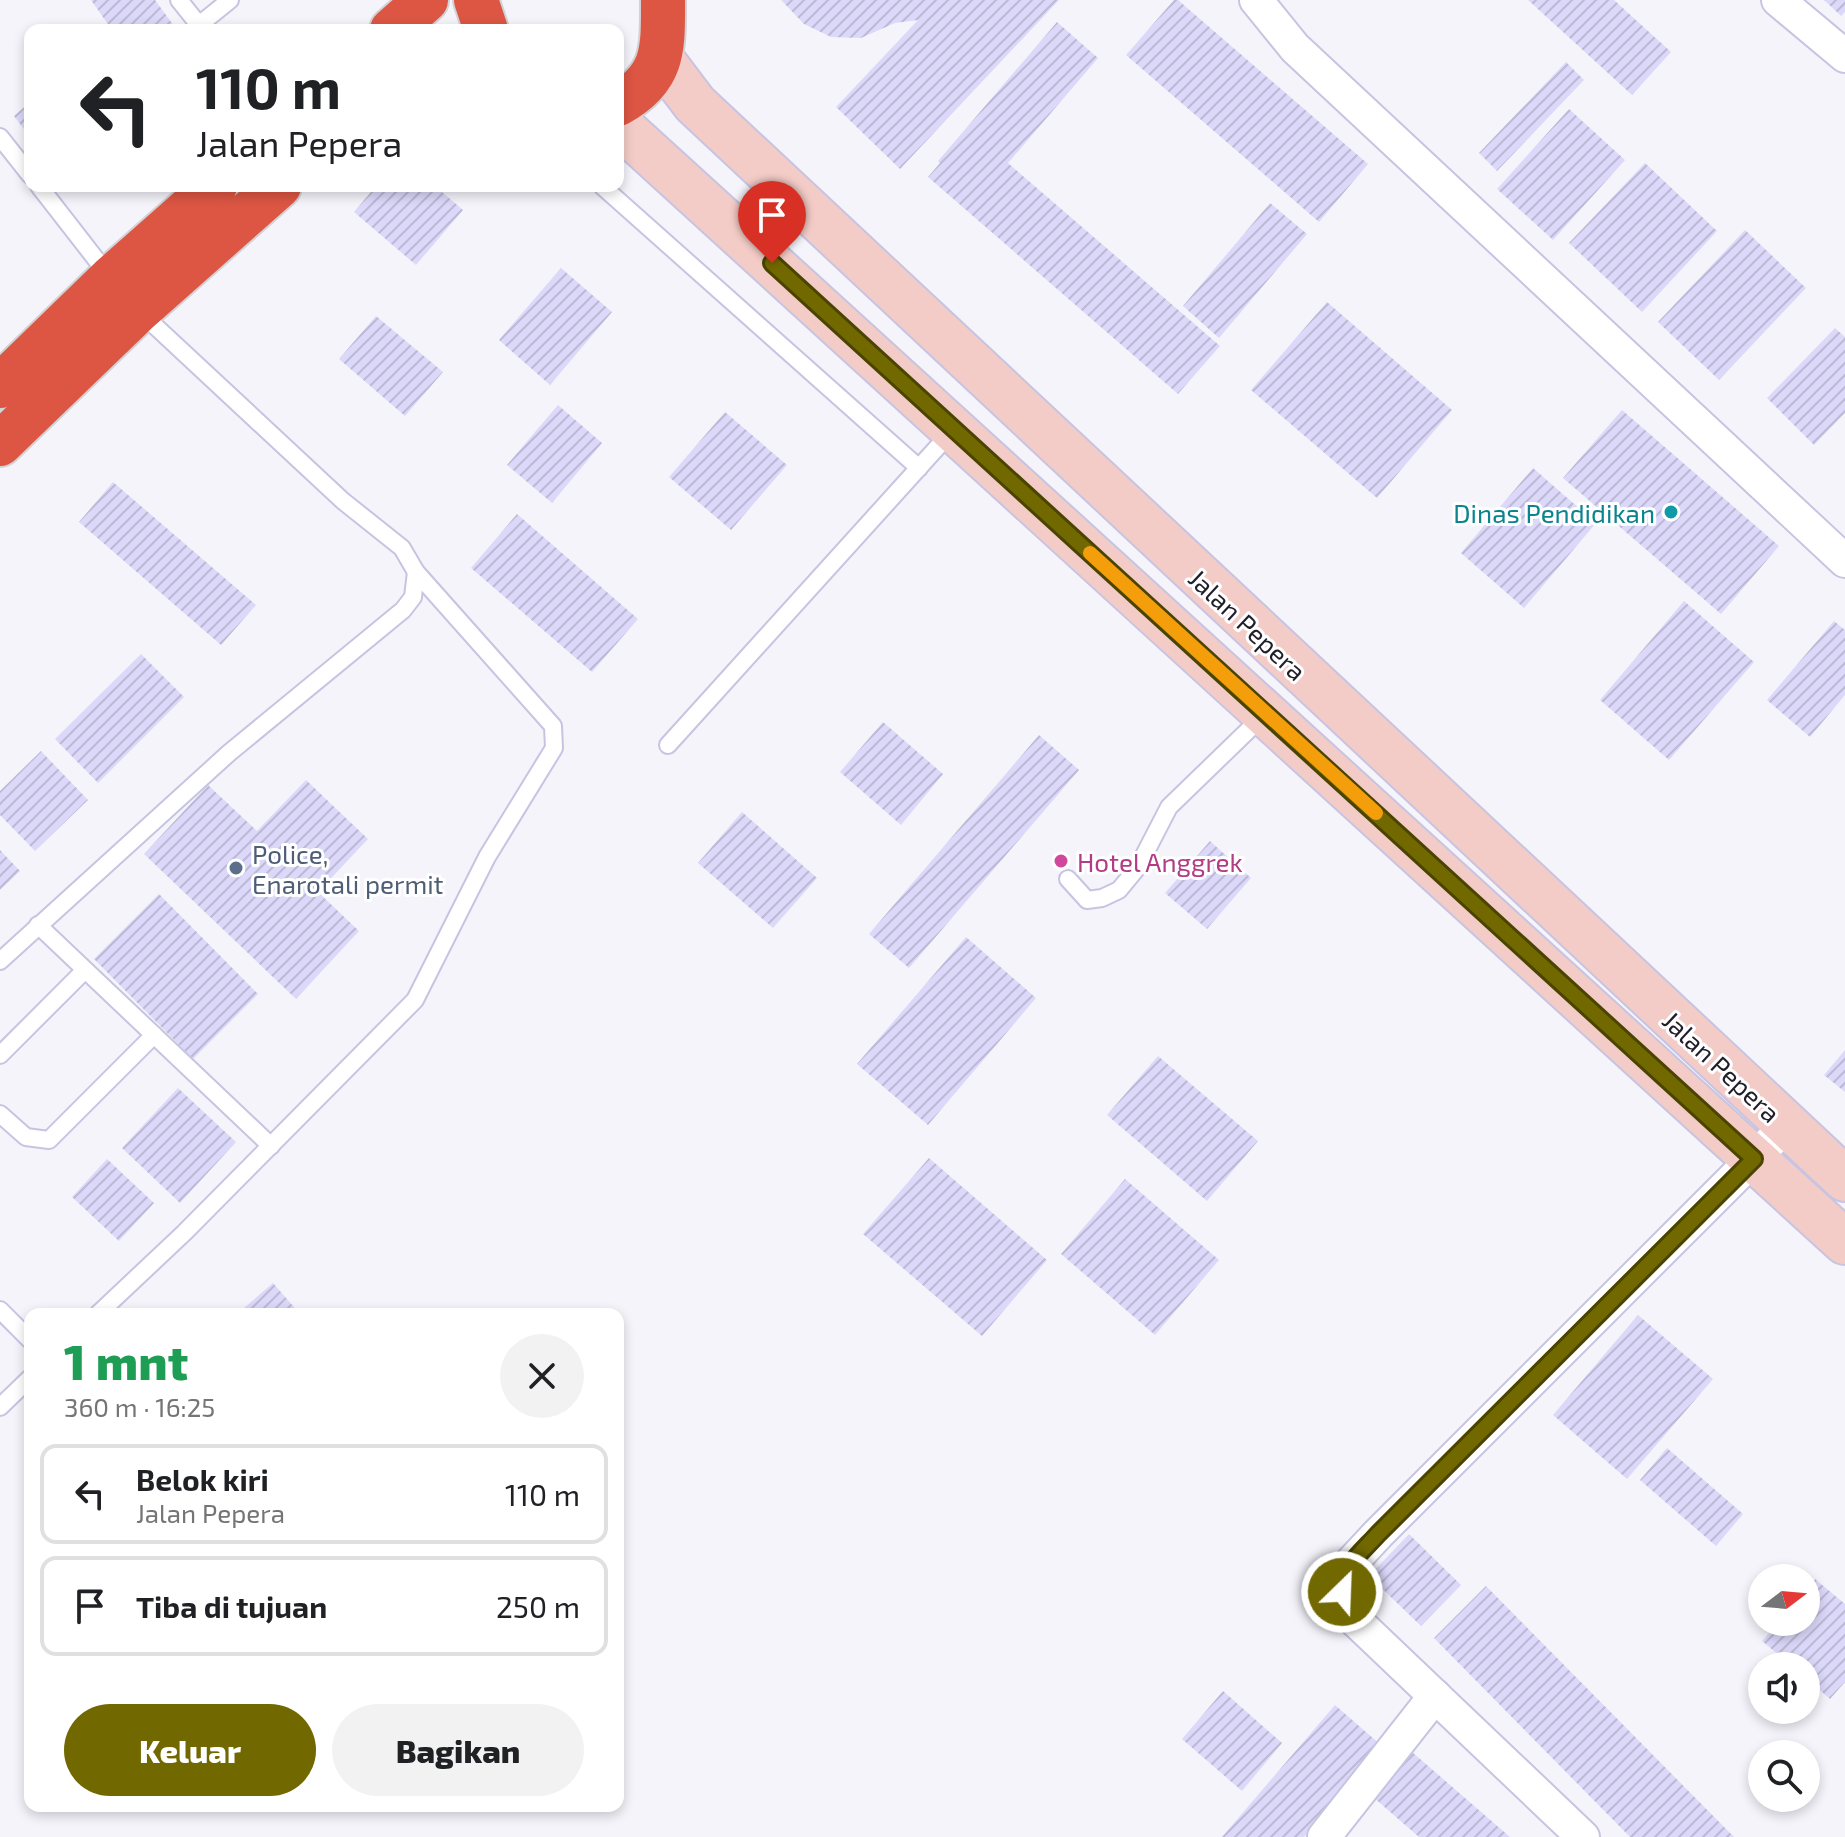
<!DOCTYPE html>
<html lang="id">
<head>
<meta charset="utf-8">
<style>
	body { margin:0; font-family:"Exo 2",sans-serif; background:#f2f2f2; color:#202124; height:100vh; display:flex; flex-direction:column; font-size:30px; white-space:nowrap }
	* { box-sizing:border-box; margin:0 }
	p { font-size:26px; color:#757577 }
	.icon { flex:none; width:44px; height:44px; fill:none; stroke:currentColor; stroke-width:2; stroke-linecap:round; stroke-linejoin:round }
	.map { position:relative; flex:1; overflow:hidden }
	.sheet { position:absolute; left:24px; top:1308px; width:600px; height:504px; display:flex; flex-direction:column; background:#fff; border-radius:16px; box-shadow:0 4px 12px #0003 }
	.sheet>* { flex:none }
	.hud { position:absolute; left:24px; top:24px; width:600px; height:168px; border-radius:16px; box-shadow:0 4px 12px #0003; background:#fff; color:#202124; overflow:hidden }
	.needle { width:52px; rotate:74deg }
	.fabs { position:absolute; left:1748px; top:1564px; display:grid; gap:16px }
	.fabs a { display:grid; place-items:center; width:72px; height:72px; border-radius:50%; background:#fff; box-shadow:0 4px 12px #0003; font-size:40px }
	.pin { position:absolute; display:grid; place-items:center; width:68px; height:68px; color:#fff; margin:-82px -34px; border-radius:50% 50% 50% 0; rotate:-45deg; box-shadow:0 0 8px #0007 }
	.pin .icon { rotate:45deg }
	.me { position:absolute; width:88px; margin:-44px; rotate:24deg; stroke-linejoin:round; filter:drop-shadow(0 0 6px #0008) }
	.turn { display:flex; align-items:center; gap:28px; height:168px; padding:0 40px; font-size:36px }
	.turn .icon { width:104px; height:104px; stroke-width:2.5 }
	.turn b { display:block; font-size:56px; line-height:68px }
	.round { display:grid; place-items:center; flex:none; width:84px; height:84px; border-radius:42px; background:#f2f2f2 }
	.summary { display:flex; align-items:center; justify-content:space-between; height:136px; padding:0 40px }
	h1 { font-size:48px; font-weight:800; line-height:60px; color:#1e9e55 }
	.button { display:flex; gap:16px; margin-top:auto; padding:16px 40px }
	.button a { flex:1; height:92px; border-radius:48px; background:#726800; color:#fff; font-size:32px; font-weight:800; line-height:92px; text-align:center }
	.button a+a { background:#f2f2f2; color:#202124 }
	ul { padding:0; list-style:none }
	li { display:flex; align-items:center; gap:24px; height:100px; margin:0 16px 12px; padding:0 24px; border:4px solid #e0e0e0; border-radius:16px }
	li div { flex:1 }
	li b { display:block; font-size:30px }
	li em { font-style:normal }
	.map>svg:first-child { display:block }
	.building { fill:url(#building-hatch) }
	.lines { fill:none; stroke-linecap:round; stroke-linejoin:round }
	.lane-casing { stroke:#c7c4e2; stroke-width:20 }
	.street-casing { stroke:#c7c4e2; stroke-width:36 }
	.secondary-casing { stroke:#c7c4e2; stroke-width:48 }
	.highway-casing { stroke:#d2d2d4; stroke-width:48 }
	.lane { stroke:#fff; stroke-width:16 }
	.street { stroke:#fff; stroke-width:32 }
	.secondary { stroke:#f4ccc7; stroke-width:44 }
	.highway { stroke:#dc5643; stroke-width:44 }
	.route-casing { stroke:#4a4400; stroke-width:20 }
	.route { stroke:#726800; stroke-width:14 }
	.slow { stroke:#f59e0b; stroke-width:14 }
	.culture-dot { fill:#0f9aa8; stroke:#fff; stroke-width:3 }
	.hotel-dot { fill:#d1479c; stroke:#fff; stroke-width:3 }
	.service-dot { fill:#5c6f8a; stroke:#fff; stroke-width:3 }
	.labels { text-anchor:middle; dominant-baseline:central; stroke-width:6; stroke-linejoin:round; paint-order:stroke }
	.culture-label { font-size:26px; fill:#0d838f; stroke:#fff; text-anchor:end }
	.street-label { font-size:26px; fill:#201e29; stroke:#fff }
	.service-label { font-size:26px; fill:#4e5e75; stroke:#fff; text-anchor:start }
	.hotel-label { font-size:26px; fill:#b23c85; stroke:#fff; text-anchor:start }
</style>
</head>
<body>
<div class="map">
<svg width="1845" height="1837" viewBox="0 0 1845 1837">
	<defs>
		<pattern id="building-hatch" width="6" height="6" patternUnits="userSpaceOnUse" patternTransform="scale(2)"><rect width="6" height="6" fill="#dcd8fa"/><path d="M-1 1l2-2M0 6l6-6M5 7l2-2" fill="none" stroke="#bcb9d6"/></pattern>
	</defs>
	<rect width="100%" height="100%" fill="#f5f4fb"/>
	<g class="building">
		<path d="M91,0h64l22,30h-65z"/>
		<path d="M781,0h278l-159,169 -64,-62 82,-87 -23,3 -34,15 -30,-1 -27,-13z"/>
		<path d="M1174,0h4l190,164 -49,58 -193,-167z"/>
		<path d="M1528,0h86l57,52 -39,43z"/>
		<path d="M1824,0h21v12l-4,4z"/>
		<path d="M1057,22l41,36 -90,105 212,183 -42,48 -250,-217 12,-14 -2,-2z"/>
		<path d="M1566,62l18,18 -87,91 -18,-18z"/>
		<path d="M30,102v35l-16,-21z"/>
		<path d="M1569,109l56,51 -72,80 -56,-51z"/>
		<path d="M1645,163l72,68 -75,81 -73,-69z"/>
		<path d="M376,186h59l28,24 -47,55 -62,-53z"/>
		<path d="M1270,203l37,31 -88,104 -36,-32z"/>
		<path d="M1745,230l61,58 -87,92 -61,-58z"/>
		<path d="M561,268l51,44 -62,73 -51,-45z"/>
		<path d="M1327,302l125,108 -75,88 -126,-108z"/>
		<path d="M376,316l67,56 -38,44 -66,-57z"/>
		<path d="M1835,328l10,9v76l-31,32 -47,-47z"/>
		<path d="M558,405l44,38 -50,60 -45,-38z"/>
		<path d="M1622,410l157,136 -58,68 -158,-136z"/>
		<path d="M725,412l62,53 -56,65 -62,-53z"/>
		<path d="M1533,468l63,55 -72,85 -63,-55z"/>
		<path d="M113,482l143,123 -35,40 -142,-123z"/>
		<path d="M517,514l121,105 -46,53 -121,-104z"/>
		<path d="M1684,601l70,61 -85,98 -69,-60z"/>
		<path d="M1834,621l11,9v65l-35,42 -43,-37z"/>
		<path d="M141,654l43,43 -86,86 -43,-44z"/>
		<path d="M883,722l60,52 -42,51 -61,-53z"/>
		<path d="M1039,735l40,35 -170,198 -40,-34z"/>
		<path d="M41,751l47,49 -53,51 -35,-36v-24z"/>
		<path d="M306,780l62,59 -50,53 41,39 -63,68 -152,-145 64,-69 49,46z"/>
		<path d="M742,812l75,66 -44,50 -75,-65z"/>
		<path d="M1210,841l41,37 -44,51 -42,-36z"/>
		<path d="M0,850l20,21 -20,19z"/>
		<path d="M159,894l99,100 -65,65 -99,-100z"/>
		<path d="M966,937l70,61 -108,127 -71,-61z"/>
		<path d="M1845,1050v42l-21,-17z"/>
		<path d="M1158,1056l100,85 -51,60 -100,-86z"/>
		<path d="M178,1088l58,54 -56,61 -58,-55z"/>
		<path d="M929,1158l118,102 -65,76 -119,-102z"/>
		<path d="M107,1159l47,44 -35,38 -47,-44z"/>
		<path d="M1125,1179l94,81 -64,75 -94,-81z"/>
		<path d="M273,1283l27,31h-63z"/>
		<path d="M1638,1315l75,64 -86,100 -74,-64z"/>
		<path d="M1667,1448l76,66 -27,32 -76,-66z"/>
		<path d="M1409,1534l52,51 -40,41 -52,-50z"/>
		<path d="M1815,1579l30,25v78l-15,17 -24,-21v-12h-14l-30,-25 17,-19h27v-32z"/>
		<path d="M1486,1586l79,80 169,171h-104l-196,-199z"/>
		<path d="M1223,1691l59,52 -40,48 -60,-52z"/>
		<path d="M1335,1705l47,41 -78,91h-82z"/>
		<path d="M1412,1752l98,85h-91l-46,-40z"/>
	</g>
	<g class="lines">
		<g class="lane-casing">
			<g id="lane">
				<path d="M179,0l20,25 31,-25"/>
				<path d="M0,137l30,38"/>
				<path d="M39,186l70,90"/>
				<path d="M602,186l317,282"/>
				<path d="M668,745l285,-315"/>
				<path d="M1068,879l19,21 15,-2 17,-8 19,-23 31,-60 96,-93"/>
				<path d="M38,925l233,221"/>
				<path d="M0,961l229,-208 174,-143 10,-13 3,-25"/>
				<path d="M0,1055l85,-85"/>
				<path d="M0,1114l26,23 23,3 105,-105"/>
				<path d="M0,1310l30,30"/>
				<path d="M98,1314l86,-81 231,-233 72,-143 67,-109 -1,-22 -137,-154 -14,-24 -59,-47 -203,-189"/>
				<path d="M0,1407l30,-29"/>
			</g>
		</g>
		<g class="street-casing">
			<g id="street">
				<path d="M1256,0l39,48 550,513"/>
				<path d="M1778,0l67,56"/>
				<path d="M1324,1837l111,-141"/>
				<path d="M1583,1837l-227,-216 -9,-10 -6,-30 10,-18 27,-29 408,-408"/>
			</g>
		</g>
		<g class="secondary-casing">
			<g id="secondary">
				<path d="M661,59l34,45 1150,1075"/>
				<path d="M618,124l1227,1118"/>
			</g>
		</g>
		<g class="highway-casing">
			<g id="highway">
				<path d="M476,0l10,30"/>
				<path d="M392,30l34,-30"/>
				<path d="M618,104c47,-26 45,-55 45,-104"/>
				<path d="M0,386l111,-108 104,-92"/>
				<path d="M0,444l139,-134 140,-124"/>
			</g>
		</g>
		<use href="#lane" class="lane"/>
		<use href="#street" class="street"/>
		<use href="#secondary" class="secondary"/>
		<use href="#highway" class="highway"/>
	</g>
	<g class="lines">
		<g class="route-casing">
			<path id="route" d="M772,263l982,896 -376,375c-15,17 -38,34 -36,58"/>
		</g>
		<use href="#route" class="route"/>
		<path class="slow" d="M1090,553l286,260"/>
	</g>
	<circle class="culture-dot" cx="1671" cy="512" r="8"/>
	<circle class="hotel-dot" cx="1061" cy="861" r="8"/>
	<circle class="service-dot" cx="236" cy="868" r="8"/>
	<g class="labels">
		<g class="culture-label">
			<text x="1655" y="512">Dinas Pendidikan</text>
		</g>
		<g class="street-label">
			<text transform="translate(1248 624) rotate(43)">Jalan Pepera</text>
			<text transform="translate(1722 1066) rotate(43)">Jalan Pepera</text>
		</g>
		<g class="service-label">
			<text x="252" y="853">Police,<tspan x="252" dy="30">Enarotali permit</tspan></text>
		</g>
		<g class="hotel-label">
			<text x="1077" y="861">Hotel Anggrek</text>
		</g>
	</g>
</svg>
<div class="fabs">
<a><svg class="needle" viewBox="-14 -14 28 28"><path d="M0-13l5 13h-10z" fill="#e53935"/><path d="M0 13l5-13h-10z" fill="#757577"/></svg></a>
<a><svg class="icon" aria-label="sound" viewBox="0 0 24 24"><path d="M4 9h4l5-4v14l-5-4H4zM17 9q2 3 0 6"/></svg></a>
<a><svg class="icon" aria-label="search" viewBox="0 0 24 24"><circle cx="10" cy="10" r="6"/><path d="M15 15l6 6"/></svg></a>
</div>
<div class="pin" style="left:772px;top:263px;background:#d93025"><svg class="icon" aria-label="arrive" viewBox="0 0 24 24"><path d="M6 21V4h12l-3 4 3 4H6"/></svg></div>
<svg class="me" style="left:1342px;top:1592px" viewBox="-20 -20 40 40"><circle r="17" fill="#726800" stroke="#fff" stroke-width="3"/><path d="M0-11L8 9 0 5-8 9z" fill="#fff"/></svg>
<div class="hud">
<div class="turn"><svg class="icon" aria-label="left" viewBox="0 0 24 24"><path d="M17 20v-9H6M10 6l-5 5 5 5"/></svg><div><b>110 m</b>Jalan Pepera</div></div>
</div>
<section class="sheet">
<div class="summary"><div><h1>1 mnt</h1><p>360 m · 16:25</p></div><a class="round"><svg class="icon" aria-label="close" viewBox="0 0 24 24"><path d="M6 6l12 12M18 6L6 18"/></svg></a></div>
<ul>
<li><svg class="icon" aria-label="left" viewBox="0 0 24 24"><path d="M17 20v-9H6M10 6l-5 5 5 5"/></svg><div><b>Belok kiri</b><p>Jalan Pepera</p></div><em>110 m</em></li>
<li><svg class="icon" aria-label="arrive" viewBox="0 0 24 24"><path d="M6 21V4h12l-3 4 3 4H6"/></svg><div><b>Tiba di tujuan</b></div><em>250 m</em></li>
</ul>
<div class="button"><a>Keluar</a><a>Bagikan</a></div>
</section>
</div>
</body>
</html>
